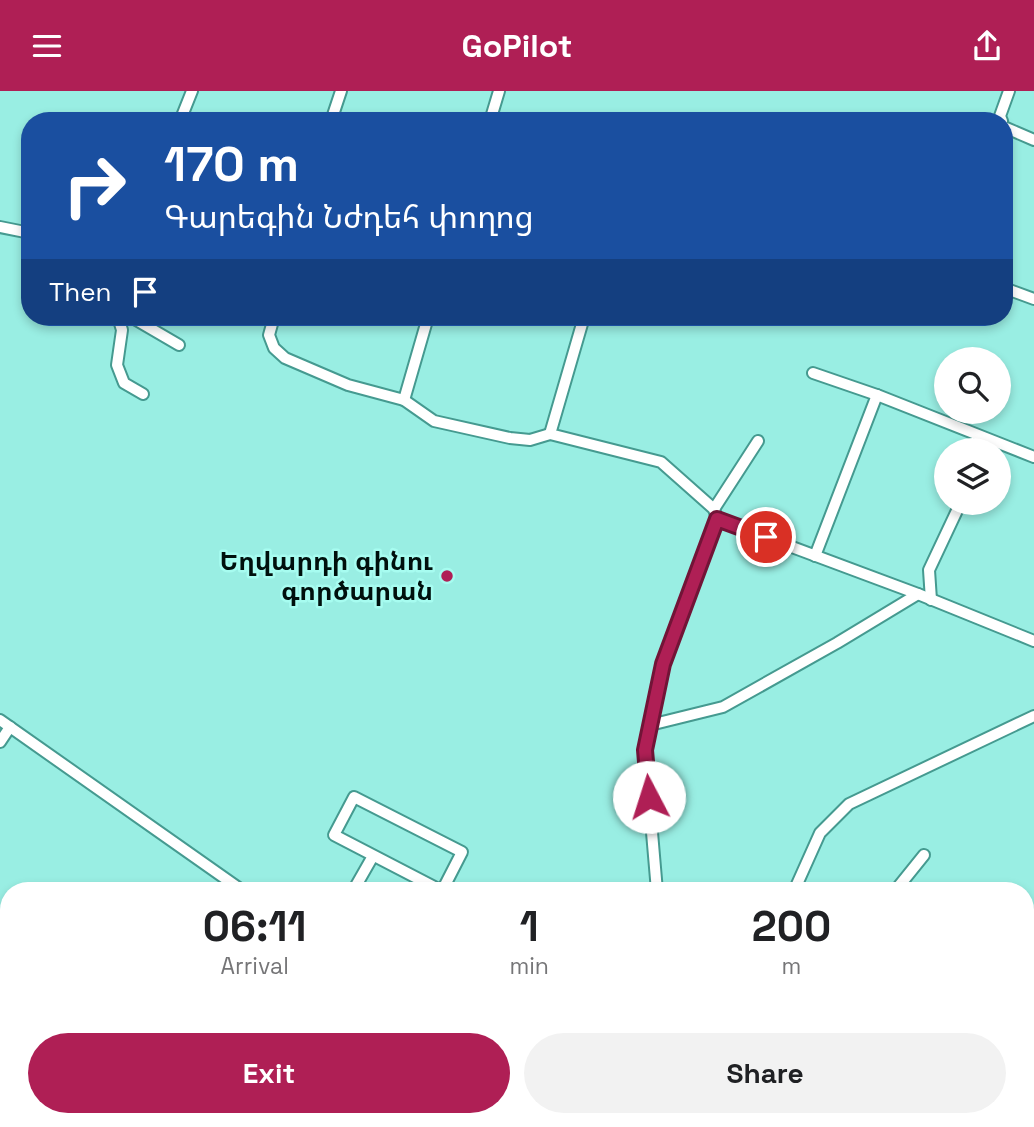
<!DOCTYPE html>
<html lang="en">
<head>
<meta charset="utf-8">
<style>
	body { margin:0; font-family:"Space Grotesk","Noto Sans Armenian",sans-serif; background:#f2f2f2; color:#202124; height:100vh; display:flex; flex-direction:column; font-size:26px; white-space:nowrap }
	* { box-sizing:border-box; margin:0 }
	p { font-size:23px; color:#757577 }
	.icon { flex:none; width:38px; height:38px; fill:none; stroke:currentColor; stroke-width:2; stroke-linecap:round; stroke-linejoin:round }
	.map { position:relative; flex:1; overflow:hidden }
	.details { position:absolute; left:0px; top:791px; width:1034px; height:245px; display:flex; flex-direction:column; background:#fff; border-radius:28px 28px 0 0; box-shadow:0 4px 10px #0003 }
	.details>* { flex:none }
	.top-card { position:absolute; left:21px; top:21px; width:992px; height:214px; border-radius:28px; box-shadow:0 4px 10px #0003; background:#1a4fa0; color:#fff; overflow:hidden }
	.controls { position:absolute; left:934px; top:256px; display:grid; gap:14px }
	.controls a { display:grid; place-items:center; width:77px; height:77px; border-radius:50%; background:#fff; box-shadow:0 4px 10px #0003; font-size:35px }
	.pin { position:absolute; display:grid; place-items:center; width:60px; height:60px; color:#fff; margin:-30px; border:4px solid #fff; border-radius:50%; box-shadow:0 2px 7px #0007 }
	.me { position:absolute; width:77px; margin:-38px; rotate:355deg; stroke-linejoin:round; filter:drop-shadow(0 0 5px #0008) }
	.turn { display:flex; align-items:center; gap:24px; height:147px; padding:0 28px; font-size:32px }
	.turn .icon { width:91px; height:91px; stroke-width:2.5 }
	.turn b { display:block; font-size:49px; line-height:60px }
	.then { display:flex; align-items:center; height:66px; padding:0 28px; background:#0003; gap:14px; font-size:26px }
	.eta { display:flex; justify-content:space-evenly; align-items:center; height:119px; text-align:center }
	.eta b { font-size:42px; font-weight:800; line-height:49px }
	.primary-button { display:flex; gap:14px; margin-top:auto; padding:14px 28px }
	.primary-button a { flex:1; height:80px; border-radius:42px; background:#af1f55; color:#fff; font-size:28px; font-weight:800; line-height:80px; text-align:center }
	.primary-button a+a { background:#f2f2f2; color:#202124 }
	header { display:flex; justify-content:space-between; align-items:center; height:91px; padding:0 28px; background:#af1f55; color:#fff; font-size:32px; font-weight:800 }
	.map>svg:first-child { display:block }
	.green { fill:#f4809e }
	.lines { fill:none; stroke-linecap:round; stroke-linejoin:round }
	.minor-casing { stroke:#459a90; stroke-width:14 }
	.minor { stroke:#fff; stroke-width:10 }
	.route-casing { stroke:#721437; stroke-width:18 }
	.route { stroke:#af1f55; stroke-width:12 }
	.poi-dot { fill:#af1f55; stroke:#a7fcf0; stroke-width:2.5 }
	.labels { text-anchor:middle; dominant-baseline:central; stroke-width:5; stroke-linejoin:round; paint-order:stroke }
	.poi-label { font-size:26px; font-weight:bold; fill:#00100d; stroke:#a7fcf0; text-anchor:end }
</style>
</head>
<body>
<header><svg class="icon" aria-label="menu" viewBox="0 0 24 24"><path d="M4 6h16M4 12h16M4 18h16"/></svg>GoPilot<svg class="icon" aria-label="share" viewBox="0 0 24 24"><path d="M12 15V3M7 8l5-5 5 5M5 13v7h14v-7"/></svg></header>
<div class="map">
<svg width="1034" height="1036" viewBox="0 0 1034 1036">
	<rect width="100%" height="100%" fill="#99eee3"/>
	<path class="green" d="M1034,951v85h-113l2,-9h103v-72z"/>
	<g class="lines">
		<g class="minor-casing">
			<g id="minor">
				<path d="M180,30l12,-30"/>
				<path d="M331,30l10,-30"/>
				<path d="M490,30l9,-30"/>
				<path d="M1002,30l-2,-5 9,-25"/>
				<path d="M1004,36l30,13"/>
				<path d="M0,136l30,6"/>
				<path d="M1004,197l30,11"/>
				<path d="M118,226l4,13 -5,35 7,18 19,11"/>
				<path d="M131,226l48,28"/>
				<path d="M274,226l-5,18 5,13 11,10 63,27 56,15 30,21 76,17 20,2 20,-6"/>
				<path d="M584,226l-34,117 111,28 53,47 3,10"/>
				<path d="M813,282l64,22 157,62"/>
				<path d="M404,309l24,-83"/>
				<path d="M714,418l44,-68"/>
				<path d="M815,465l62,-161"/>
				<path d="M931,509l-2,-30 32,-68"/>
				<path d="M0,629l243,171"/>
				<path d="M650,634l73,-18 114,-64 81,-49"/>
				<path d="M0,651l10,-15"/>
				<path d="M353,800l20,-35"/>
				<path d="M442,800l-108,-56 20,-38 108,55 -20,39"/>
				<path d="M657,800l-12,-141 18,-86 54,-145 201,75 116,47"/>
				<path d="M794,800l26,-58 29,-29 185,-88"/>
				<path d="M895,800l29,-36"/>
				<path d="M0,846l9,7"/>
				<path d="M259,1027l12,9"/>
				<path d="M704,1027l31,9"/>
				<path d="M869,1027l4,9"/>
				<path d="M192,1036l7,-9"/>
				<path d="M367,1036l5,-9"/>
				<path d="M682,1036l4,-9"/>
				<path d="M895,1036l5,-9"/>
			</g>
		</g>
		<use href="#minor" class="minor"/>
	</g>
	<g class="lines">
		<g class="route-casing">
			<path id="route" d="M649,706l-4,-47 18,-86 54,-145 49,18"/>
		</g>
		<use href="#route" class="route"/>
	</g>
	<circle class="poi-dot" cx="447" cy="485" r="7"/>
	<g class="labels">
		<g class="poi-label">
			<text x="433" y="470">Եղվարդի գինու<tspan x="433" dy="30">գործարան</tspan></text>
		</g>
	</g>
</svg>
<div class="controls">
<a><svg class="icon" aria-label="search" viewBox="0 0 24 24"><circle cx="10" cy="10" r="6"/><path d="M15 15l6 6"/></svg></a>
<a><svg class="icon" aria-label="layers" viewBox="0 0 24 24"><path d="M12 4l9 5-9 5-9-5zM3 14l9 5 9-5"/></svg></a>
</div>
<div class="pin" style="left:766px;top:446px;background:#d93025"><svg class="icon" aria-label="arrive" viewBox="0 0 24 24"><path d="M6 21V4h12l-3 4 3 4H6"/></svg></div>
<svg class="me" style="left:649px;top:706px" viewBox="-20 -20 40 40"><circle r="19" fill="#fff"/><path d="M0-13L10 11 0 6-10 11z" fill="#af1f55"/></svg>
<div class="top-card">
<div class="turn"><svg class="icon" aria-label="right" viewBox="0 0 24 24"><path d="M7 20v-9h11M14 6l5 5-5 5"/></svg><div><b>170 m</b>Գարեգին Նժդեհ փողոց</div></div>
<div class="then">Then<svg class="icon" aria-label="arrive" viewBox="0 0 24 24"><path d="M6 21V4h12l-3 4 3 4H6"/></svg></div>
</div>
<section class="details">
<div class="eta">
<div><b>06:11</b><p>Arrival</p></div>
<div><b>1</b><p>min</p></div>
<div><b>200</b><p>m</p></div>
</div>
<div class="primary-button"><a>Exit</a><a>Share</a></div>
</section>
</div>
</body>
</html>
